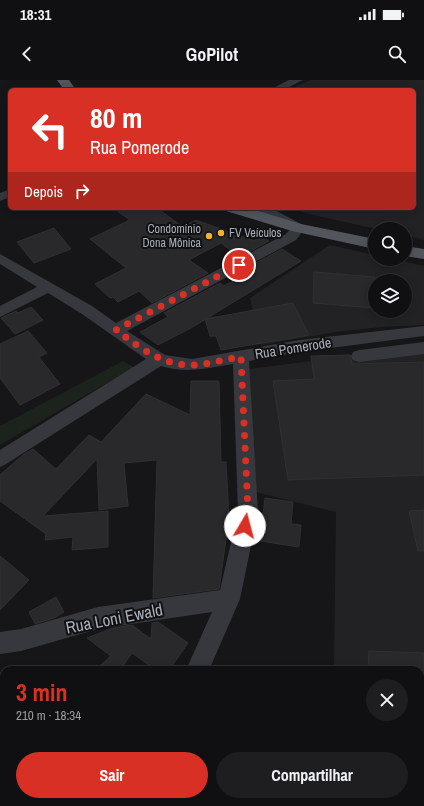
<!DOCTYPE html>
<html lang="pt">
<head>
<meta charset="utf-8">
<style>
	body { margin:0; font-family:"Archivo Narrow",sans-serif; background:#1e1e20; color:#f1f3f6; height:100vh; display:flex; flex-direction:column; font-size:15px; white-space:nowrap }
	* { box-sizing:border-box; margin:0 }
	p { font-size:13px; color:#9c9d9f }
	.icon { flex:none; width:22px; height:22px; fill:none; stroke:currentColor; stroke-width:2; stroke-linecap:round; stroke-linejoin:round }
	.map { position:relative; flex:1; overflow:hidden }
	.panel { position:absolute; left:0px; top:586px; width:424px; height:140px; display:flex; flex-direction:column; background:#101012; border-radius:12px 12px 0 0; box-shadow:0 2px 10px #0003,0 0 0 1px #303032 }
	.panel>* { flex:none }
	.guide { position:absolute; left:8px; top:8px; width:408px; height:122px; border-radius:6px; box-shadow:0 2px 10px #0003,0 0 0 1px #303032; background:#d93025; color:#fff; overflow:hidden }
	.controls { position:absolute; left:368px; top:142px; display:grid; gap:8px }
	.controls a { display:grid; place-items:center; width:44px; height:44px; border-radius:50%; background:#101012; box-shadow:0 2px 10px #0003,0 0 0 1px #303032; font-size:20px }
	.pin { position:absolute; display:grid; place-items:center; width:34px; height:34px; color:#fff; margin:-17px; border:2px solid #fff; border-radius:50%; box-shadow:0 1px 4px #0007 }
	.me { position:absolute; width:44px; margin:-22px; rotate:8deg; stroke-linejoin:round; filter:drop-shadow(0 0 3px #0008) }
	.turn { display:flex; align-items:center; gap:14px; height:84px; padding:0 16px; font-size:18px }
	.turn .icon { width:52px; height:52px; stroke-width:2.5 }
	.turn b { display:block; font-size:28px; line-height:34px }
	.then { display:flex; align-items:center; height:38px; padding:0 16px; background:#0003; gap:8px; font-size:15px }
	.round { display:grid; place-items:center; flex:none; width:42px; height:42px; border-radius:21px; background:#1e1e20 }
	.headline { display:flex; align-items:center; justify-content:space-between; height:68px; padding:0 16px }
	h1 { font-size:24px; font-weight:800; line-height:30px; color:#d93025 }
	.button { display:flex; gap:8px; margin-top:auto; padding:8px 16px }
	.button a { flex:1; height:46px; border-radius:24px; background:#d93025; color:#fff; font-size:16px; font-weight:800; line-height:46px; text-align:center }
	.button a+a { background:#1e1e20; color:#f1f3f6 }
	.status { display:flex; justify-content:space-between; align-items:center; height:28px; padding:0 20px; background:#101012; direction:ltr }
	.status svg { height:11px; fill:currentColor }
	header { display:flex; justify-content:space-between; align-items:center; height:52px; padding:0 16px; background:#101012; font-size:18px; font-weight:800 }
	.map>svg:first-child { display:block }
	.built { fill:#222225; fill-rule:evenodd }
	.green { fill:#1c231d }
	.building { fill:#29292c; stroke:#303034 }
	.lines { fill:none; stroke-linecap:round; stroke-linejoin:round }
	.minor { fill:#37383d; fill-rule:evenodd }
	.major { fill:#53555c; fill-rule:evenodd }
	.route { stroke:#d93025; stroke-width:7; stroke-dasharray:0 12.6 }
	.poi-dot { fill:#f2b134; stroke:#111113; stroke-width:1.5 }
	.labels { text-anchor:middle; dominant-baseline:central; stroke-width:4; stroke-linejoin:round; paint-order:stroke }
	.far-poi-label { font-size:12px; fill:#a8adb8; stroke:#111113; text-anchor:end }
	.street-label { font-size:14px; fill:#a8adb8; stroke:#111113 }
	.near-street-label { font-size:17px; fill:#a8adb8; stroke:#111113 }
</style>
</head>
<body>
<div class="status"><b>18:31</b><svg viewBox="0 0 49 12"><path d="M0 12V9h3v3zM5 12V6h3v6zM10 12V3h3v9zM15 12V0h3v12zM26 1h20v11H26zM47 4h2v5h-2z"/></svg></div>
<header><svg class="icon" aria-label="back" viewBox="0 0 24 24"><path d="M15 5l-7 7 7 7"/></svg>GoPilot<svg class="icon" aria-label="search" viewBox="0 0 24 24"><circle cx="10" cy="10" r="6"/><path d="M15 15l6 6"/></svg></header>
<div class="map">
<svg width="424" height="726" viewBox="0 0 424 726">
	<rect width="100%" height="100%" fill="#161618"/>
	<g class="built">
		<path d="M311,0h113v160l-19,-5v-6h-29l-71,-16 -15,-5h124v-118h-127z"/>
		<path d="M330,165l45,10v4h19l30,7v59l-43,2 -45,5 -75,13 -11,-47zM375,201h30v30h-30z"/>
		<path d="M424,267v459h-92l1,-4h87v-132h-86l2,-158 -80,-20 -7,-123z"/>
	</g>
	<g class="green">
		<path d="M123,281l11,6 -134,78v-19z"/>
		<path d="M257,722h62v4h-63z"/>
	</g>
	<g class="building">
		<path d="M113,128h44l26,19 13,-7 58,21 6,-6 9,6 -29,16 -19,-14 -32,17 19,13 -56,30 -13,-12 -21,11 -5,-5 -3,1 -15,-14 31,-16 -36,-29 40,-19z"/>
		<path d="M54,148l17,21 -37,14 -17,-21z"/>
		<path d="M282,169l19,12 -110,67 -33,17 -18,-13 28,-15 -4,-4 56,-30 4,3 32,-18 -4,-3z"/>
		<path d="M314,192l61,5v31l-62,-5z"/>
		<path d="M293,223l16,32 -88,15 -5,-14h-6l-5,-17z"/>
		<path d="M31,227l12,13 -28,14 -14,-16 15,-7 2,2z"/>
		<path d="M28,251l19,22 -8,4 21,27 -40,21 -20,-27v-34z"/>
		<path d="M350,275l2,9 72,-2v113l-136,5 -15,-99 41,-2 -3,-23z"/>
		<path d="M191,301h28l2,81h5l3,56 -10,71 -66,9 4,-138 -33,3 4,43 -29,4 -2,-51 -54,57 65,-5v36l-36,3 1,-13 -28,3 1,-6 -46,-33v-26l24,-21 9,-5 23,20 33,-34 12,7 45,-48 44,21z"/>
		<path d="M265,418l28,4 -2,22 10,1 -2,22 -39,-6z"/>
		<path d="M424,430v41h-6l-9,-40z"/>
		<path d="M0,476l29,24 -29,30z"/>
		<path d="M56,517l8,15 -10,6 -19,6 -6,-12z"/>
		<path d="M158,542l30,21 -19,27h-13l-24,-17 -12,17h-25l16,-14 -24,-18 26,-10 19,-3 19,14 1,-16z"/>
		<path d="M369,571l55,2v17h-56z"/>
	</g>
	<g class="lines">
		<g class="minor">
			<path d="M289,0h14l-20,10h-14z"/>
			<path d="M10,109v8l-10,4v-8z"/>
			<path d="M255,128h16l32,17 2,3 -9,12 -169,91 38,24 27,4 107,-19 125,-14v10l-125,16 -50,9 9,151 -18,87 -31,71h-23l26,-58 -114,17 -77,22 -21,3v-22l21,-3 77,-22 122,-17 18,-78 -5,-148c-26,4 -46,10 -72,2l-155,98 -6,3v-17l146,-91 -64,-45 -34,-21 -48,24v-11l37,-19 -37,-23v-10l92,52 24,17 170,-89 4,-5z"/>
			<path d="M424,262v12l-65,8 -6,-2 -2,-4 2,-4 6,-2z"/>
			<path d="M141,722h26l2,4h-26z"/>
		</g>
		<g class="major">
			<path d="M57,0h12l7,10h-12z"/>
			<path d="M224,128h25l52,16 74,15v10l-83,-18 -66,-20z"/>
			<path d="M405,166l19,3v10l-19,-3z"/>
		</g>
	</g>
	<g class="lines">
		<path class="route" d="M239,185l-123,65c23,17 45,35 75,35 16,0 34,-6 50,-8l7,155 -3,14"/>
	</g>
	<g class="poi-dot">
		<circle cx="221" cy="153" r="4"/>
		<circle cx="209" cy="156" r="4"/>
	</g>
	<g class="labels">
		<g class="far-poi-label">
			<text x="201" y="149">Condomínio<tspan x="201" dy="14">Dona Mônica</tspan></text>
			<text x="229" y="153" text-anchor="start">FV Veículos</text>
		</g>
		<g class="street-label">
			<text transform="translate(293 268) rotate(-9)">Rua Pomerode</text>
		</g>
		<g class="near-street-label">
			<text transform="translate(114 538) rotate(-11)">Rua Loni Ewald</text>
		</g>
	</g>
</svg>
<div class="controls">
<a><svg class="icon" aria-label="search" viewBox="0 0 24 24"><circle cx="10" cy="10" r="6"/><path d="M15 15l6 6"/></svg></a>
<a><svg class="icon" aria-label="layers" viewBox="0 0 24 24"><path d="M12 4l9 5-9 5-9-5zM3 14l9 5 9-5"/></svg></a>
</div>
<div class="pin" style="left:239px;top:185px;background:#d93025"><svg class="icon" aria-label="arrive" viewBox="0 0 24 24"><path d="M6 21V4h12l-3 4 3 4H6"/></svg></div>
<svg class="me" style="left:245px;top:446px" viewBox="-20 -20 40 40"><circle r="19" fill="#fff"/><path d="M0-13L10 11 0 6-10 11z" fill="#d93025"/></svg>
<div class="guide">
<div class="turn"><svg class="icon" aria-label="left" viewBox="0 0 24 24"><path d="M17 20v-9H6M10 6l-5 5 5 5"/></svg><div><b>80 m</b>Rua Pomerode</div></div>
<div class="then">Depois<svg class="icon" aria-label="right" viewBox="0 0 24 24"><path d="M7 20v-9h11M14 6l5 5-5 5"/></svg></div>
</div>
<section class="panel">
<div class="headline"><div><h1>3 min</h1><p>210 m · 18:34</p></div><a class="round"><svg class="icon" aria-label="close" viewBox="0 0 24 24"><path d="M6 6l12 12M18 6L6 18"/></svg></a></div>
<div class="button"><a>Sair</a><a>Compartilhar</a></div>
</section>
</div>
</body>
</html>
